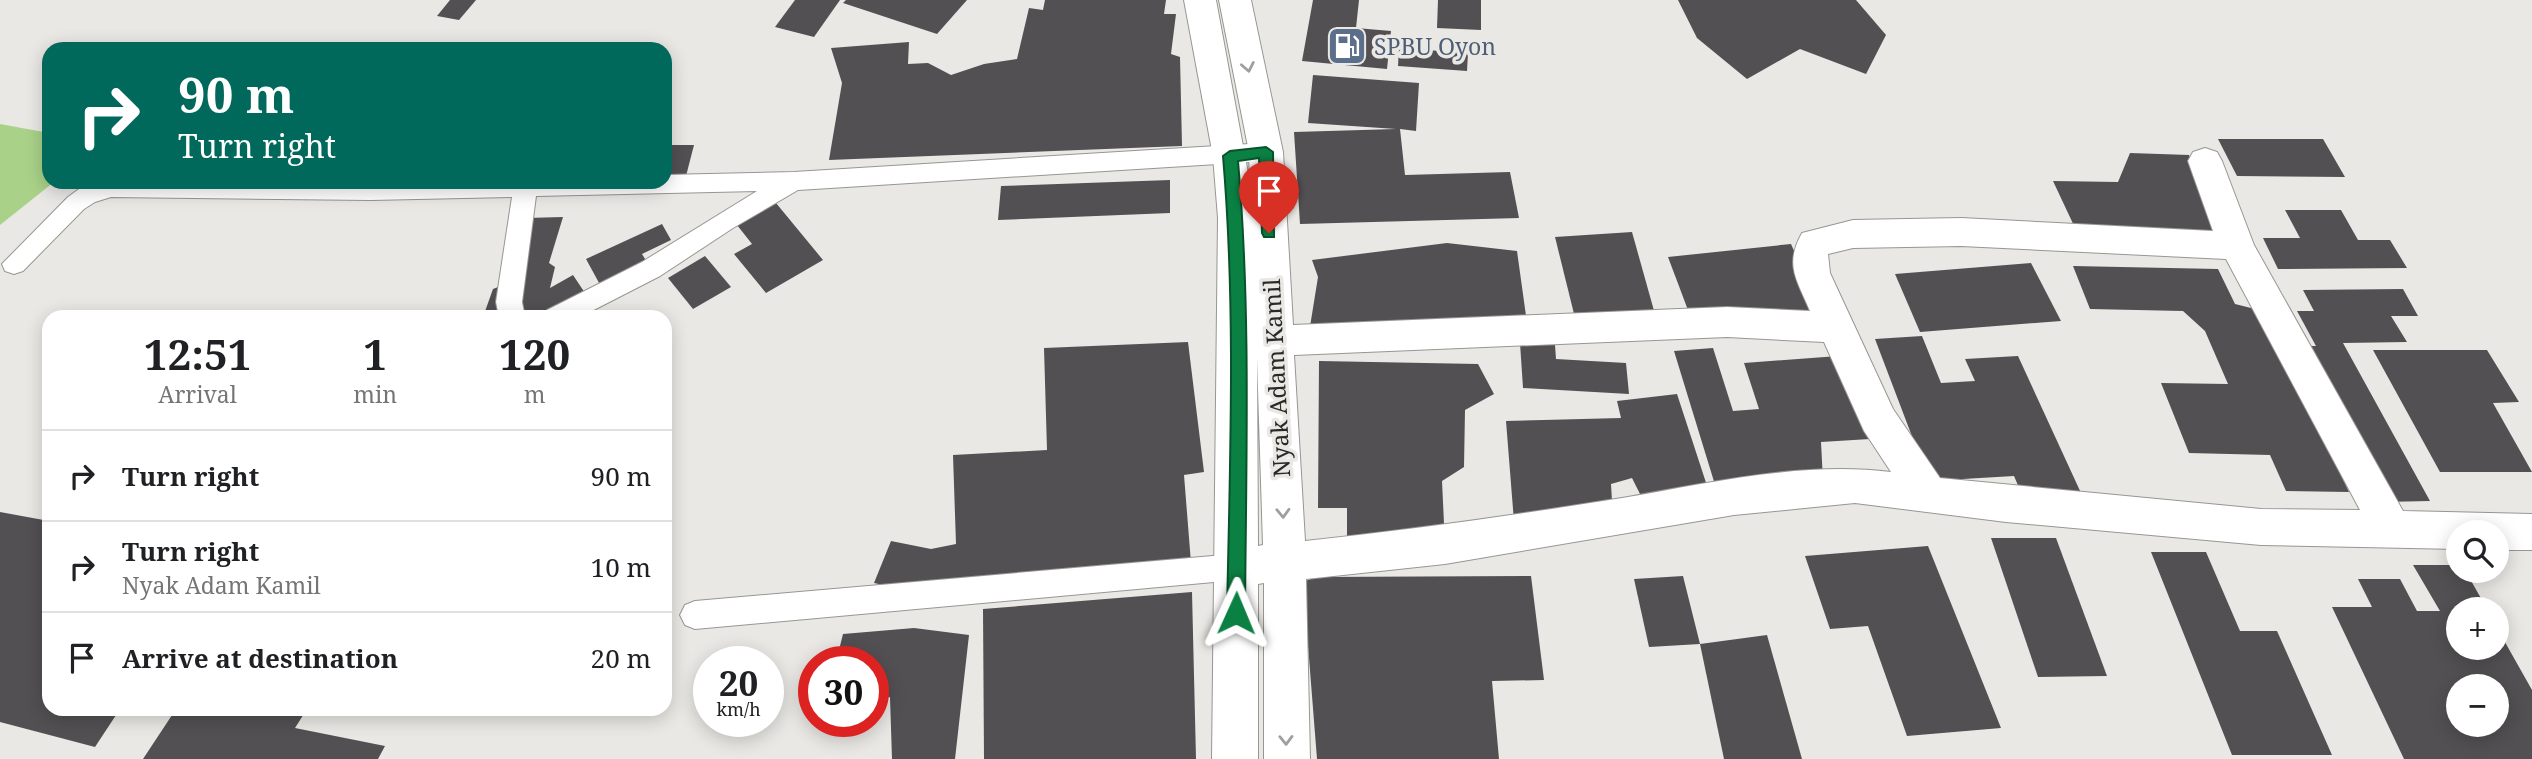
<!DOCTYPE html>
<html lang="en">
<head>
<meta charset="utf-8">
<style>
	body { margin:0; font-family:"Noto Serif",serif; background:#f2f2f2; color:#202124; height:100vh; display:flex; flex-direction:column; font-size:26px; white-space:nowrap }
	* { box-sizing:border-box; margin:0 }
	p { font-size:23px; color:#757577 }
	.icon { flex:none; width:38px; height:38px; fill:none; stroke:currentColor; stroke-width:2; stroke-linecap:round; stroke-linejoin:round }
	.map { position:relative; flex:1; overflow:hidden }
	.details { position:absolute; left:42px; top:310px; width:630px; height:406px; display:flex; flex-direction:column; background:#fff; border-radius:21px; box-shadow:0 4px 18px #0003 }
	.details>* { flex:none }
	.hud { position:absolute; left:42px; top:42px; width:630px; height:147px; border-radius:21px; box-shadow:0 4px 18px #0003; background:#00695c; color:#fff; overflow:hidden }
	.buttons { position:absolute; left:2446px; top:520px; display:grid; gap:14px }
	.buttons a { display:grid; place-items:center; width:63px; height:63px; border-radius:50%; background:#fff; box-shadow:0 4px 18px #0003; font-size:35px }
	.speed { position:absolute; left:693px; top:646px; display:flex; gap:14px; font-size:35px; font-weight:700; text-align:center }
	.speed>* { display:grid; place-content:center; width:91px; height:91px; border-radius:50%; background:#fff; box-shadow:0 4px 18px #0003; line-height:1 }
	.speed small { font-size:18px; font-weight:400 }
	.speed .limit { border:10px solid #d22; background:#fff; color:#111 }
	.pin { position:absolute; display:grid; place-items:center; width:60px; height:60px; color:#fff; margin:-72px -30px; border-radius:50% 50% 50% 0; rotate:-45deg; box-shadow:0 0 7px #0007 }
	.pin .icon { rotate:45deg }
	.me { position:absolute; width:77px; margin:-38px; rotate:1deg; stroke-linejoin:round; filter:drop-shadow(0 0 5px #0008) }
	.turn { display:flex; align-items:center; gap:24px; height:147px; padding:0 21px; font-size:32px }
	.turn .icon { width:91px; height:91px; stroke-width:2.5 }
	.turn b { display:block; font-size:49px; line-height:60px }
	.eta { display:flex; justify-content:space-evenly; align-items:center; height:119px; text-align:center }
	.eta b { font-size:42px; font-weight:700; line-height:49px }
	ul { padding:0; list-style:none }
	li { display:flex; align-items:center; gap:21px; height:91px; padding:0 21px; border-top:2px solid #e0e0e0 }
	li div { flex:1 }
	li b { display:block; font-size:26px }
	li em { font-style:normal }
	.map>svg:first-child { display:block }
	.green { fill:#a9d288 }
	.building { fill:#525053; fill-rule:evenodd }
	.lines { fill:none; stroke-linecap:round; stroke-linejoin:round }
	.service-casing { stroke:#979692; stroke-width:2 }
	.minor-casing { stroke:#979692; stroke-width:2 }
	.service { fill:#fff; fill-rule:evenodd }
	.minor { fill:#fff; fill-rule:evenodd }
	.oneway { stroke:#9f9f9e }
	.route { fill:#0b8043; stroke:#07532c; stroke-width:2 }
	.labels { text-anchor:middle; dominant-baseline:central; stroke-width:7; stroke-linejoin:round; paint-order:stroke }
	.service-label { font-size:23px; fill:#4e5e75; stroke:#eae8e4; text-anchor:start }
	.street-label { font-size:23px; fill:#292927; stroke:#eae8e4 }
</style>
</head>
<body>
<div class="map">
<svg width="2532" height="759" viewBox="0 0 2532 759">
	<rect width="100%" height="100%" fill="#eae8e4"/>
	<path class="green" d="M0,124l49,9v49h5l-54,43z"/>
	<g class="building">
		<path d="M450,0h26l-17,20 -22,-4z"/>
		<path d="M795,0h45l-26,37 -39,-10z"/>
		<path d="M846,0h121l-30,34 -94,-31z"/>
		<path d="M1045,0h121l-2,14h12l-5,40 9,3 2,89 -353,14 13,-77 -11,-35 78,-6 -1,22 20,-1 23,12 33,-11 33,-5 12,-51 14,2z"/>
		<path d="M1313,0h46l-3,28 35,3 -4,38 -85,-8z"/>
		<path d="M1438,0h43v30l-44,-2z"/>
		<path d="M1678,0h178l30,35 -20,39 -66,-25 -53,30 -50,-41z"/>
		<path d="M1399,48l69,5 -1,18 -69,-5z"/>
		<path d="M1313,75l106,8 -3,48 -16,-2 5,46 105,-3 9,46 -219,6 -6,-92 102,-3 -88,-6z"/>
		<path d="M2218,139h105l22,38 -108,-1z"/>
		<path d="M665,145h29l-8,31h-21z"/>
		<path d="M2130,153l59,2 36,84 -149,-9 -23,-49 65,1z"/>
		<path d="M1170,180v33l-172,7 3,-34z"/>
		<path d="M776,203l47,57 -57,33 -32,-39 18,-10 -15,-19z"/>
		<path d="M2285,210h56l17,30h32l17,28 -129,1 -15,-31h37z"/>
		<path d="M563,217l-14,46 6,4 -5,21 23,-13 14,21 -29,16 -21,5h-54l10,-28 10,-4 23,-67z"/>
		<path d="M662,224l9,16 -29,14 9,15 -47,23 -18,-33z"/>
		<path d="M1632,232l26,93 -80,5 -23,-93z"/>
		<path d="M1447,243l70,8 10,72 -219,16 10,-62 -6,-17z"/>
		<path d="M1791,244l34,76 -128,14 -29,-77z"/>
		<path d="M705,256l26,31 -38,22 -25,-31z"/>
		<path d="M2031,263l30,58 -141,11 -25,-58z"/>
		<path d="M2073,266l145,3 17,35 28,7 86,181 -63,-1 -16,-36 -81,-2 -28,-70 67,1 -23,-53 -22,-20 -93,-2z"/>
		<path d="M2403,289l15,27h-27l16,26 -64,1 87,158 -48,1 -82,-156h16l-19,-35h17l-11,-21z"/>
		<path d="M1922,336l19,47 34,-2 -10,-22 53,-3 63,137 -58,4 -9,-21 -85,5 -54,-142z"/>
		<path d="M1188,342l16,130 -20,3 7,88 -280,28 -37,-8 17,-42 40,8 25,-5 -3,-89 94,-5 -3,-102z"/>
		<path d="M1520,343l35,2 1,14 70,4 3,31 -106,-6z"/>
		<path d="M1713,348l20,63 26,-2 -15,-46 94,-7 32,83 -49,3 2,39 -107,7 -42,-137z"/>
		<path d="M2373,350h114l32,52 -26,1 39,69h-92z"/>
		<path d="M1319,361l159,3 16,30 -29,16 -1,57 -22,14 3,64 -98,-2v-35h-29z"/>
		<path d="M1677,394l35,107 -68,1 -12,-24 -21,6 2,34 -98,16 -9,-113 115,-3 -4,-17z"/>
		<path d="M0,512l49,9v188h71l-25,38 -95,-25z"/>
		<path d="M1991,538h65l51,138 -69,1z"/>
		<path d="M1928,546l73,182 -94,8 -39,-110 -38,3 -25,-73z"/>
		<path d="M2151,552h55l34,79h37l55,124h-100z"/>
		<path d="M2413,565h46v5h6l22,39h-28v39h38v-20l35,62v69h-128l-72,-152h40l-14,-28h42l17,32h23zM2459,686h38v38h-38z"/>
		<path d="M1531,576l13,104 -52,1 7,78h-182l-14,-177 13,-5z"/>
		<path d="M1683,576l17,68 -51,3 -15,-68z"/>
		<path d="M1192,592l4,167h-212l-1,-150z"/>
		<path d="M914,628l55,7 -14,124h-63l-2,-62 -17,3v-38h-37l7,-28z"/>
		<path d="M1767,635l35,124h-78l-24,-115z"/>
		<path d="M176,709h131l-12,19 90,18 -7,13h-235z"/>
	</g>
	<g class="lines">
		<g class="service-casing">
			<g id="service">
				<path d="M1266,143l8,3 4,6 -4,6 -8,3 -468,29 -65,38 -73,48 -80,41h-37l4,-7 95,-48 115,-71 -221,5 -14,106 3,15h-26l-3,-15 16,-105 -141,3 -260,-3 -16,5 -11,7 -61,62 -9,3 -9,-3 -3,-7 66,-67 11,-8 22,-7h564v-7l129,-3z"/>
				<path d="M1236,554l10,4 4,9 -4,9 -10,4 -541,49 -10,-4 -5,-10 5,-10 10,-4z"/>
			</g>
		</g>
		<g class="minor-casing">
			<path id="minor" d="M1184,0h32l34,184 -1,-32 -30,-152h32l32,152 10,173 434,-18 83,4c-13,-31 -26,-46 -8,-78l51,-13 108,-2 252,13 -25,-70 5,-9 12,-4 12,4 5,9 32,84 149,266 129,3v36h-35v-18h-38v17l-198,-4 -255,-23 -151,-19 -121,12 -289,49 -139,15 4,180h-46v-176l-6,1v175h-46l6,-541 -5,-62zM1961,246l265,13 134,251 -99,-1 -321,-31 -47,-69 -63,-136 -2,-19 25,-6zM1727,337l97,5 40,89 27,41c-88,-11 -182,11 -269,26 -106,17 -211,32 -317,43l-11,-186zM1257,358l6,187 -5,1z"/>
		</g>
		<use href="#service" class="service"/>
		<use href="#minor" class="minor"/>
	</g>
	<defs><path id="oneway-chevron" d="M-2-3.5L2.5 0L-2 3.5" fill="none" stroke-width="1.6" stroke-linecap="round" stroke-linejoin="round" transform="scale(1.75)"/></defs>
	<g class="oneway">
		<use href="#oneway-chevron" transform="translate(1248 67) rotate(79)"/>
		<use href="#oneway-chevron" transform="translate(1283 513) rotate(88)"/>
		<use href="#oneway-chevron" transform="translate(1286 740) rotate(89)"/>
	</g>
	<path class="route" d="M1266,147l7,5 1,85h-10l-2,-4 -3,-75 -21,3c13,150 8,301 7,452l-3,6 -6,2 -6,-2 -3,-6c3,-152 9,-305 -4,-457l7,-5z"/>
	<defs>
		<g id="fuel-square" transform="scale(2.0125)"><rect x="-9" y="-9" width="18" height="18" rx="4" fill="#5c6f8a" stroke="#eae8e4"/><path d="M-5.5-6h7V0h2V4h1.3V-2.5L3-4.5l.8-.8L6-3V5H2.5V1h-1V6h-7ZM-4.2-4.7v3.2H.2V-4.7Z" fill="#fff"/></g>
	</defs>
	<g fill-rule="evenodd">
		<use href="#fuel-square" x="1347" y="46"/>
	</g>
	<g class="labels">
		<g class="service-label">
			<text x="1374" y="46">SPBU Oyon</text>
		</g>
		<g class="street-label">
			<text transform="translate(1276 378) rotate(-93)">Nyak Adam Kamil</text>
		</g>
	</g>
</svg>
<div class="buttons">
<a><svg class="icon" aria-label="search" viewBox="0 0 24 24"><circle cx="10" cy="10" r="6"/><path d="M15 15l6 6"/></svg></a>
<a>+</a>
<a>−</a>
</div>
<div class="speed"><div>20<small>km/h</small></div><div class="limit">30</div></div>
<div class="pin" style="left:1269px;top:233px;background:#d93025"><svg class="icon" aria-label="arrive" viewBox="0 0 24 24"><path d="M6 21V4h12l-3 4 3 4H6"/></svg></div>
<svg class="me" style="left:1236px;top:613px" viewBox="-20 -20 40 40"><path d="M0-17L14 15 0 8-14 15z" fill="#0b8043" stroke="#fff" stroke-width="4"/></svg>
<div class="hud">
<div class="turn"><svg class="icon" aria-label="right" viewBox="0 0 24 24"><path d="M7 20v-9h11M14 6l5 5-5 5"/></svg><div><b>90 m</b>Turn right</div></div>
</div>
<section class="details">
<div class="eta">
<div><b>12:51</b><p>Arrival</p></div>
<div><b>1</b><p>min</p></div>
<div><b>120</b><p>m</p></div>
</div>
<ul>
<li><svg class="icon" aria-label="right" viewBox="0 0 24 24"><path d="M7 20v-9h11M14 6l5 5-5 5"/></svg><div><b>Turn right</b></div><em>90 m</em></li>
<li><svg class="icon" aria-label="right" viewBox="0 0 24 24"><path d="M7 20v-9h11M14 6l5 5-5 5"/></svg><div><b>Turn right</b><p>Nyak Adam Kamil</p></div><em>10 m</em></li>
<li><svg class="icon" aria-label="arrive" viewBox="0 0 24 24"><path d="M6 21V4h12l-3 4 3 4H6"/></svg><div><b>Arrive at destination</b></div><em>20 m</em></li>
</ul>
</section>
</div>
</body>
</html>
